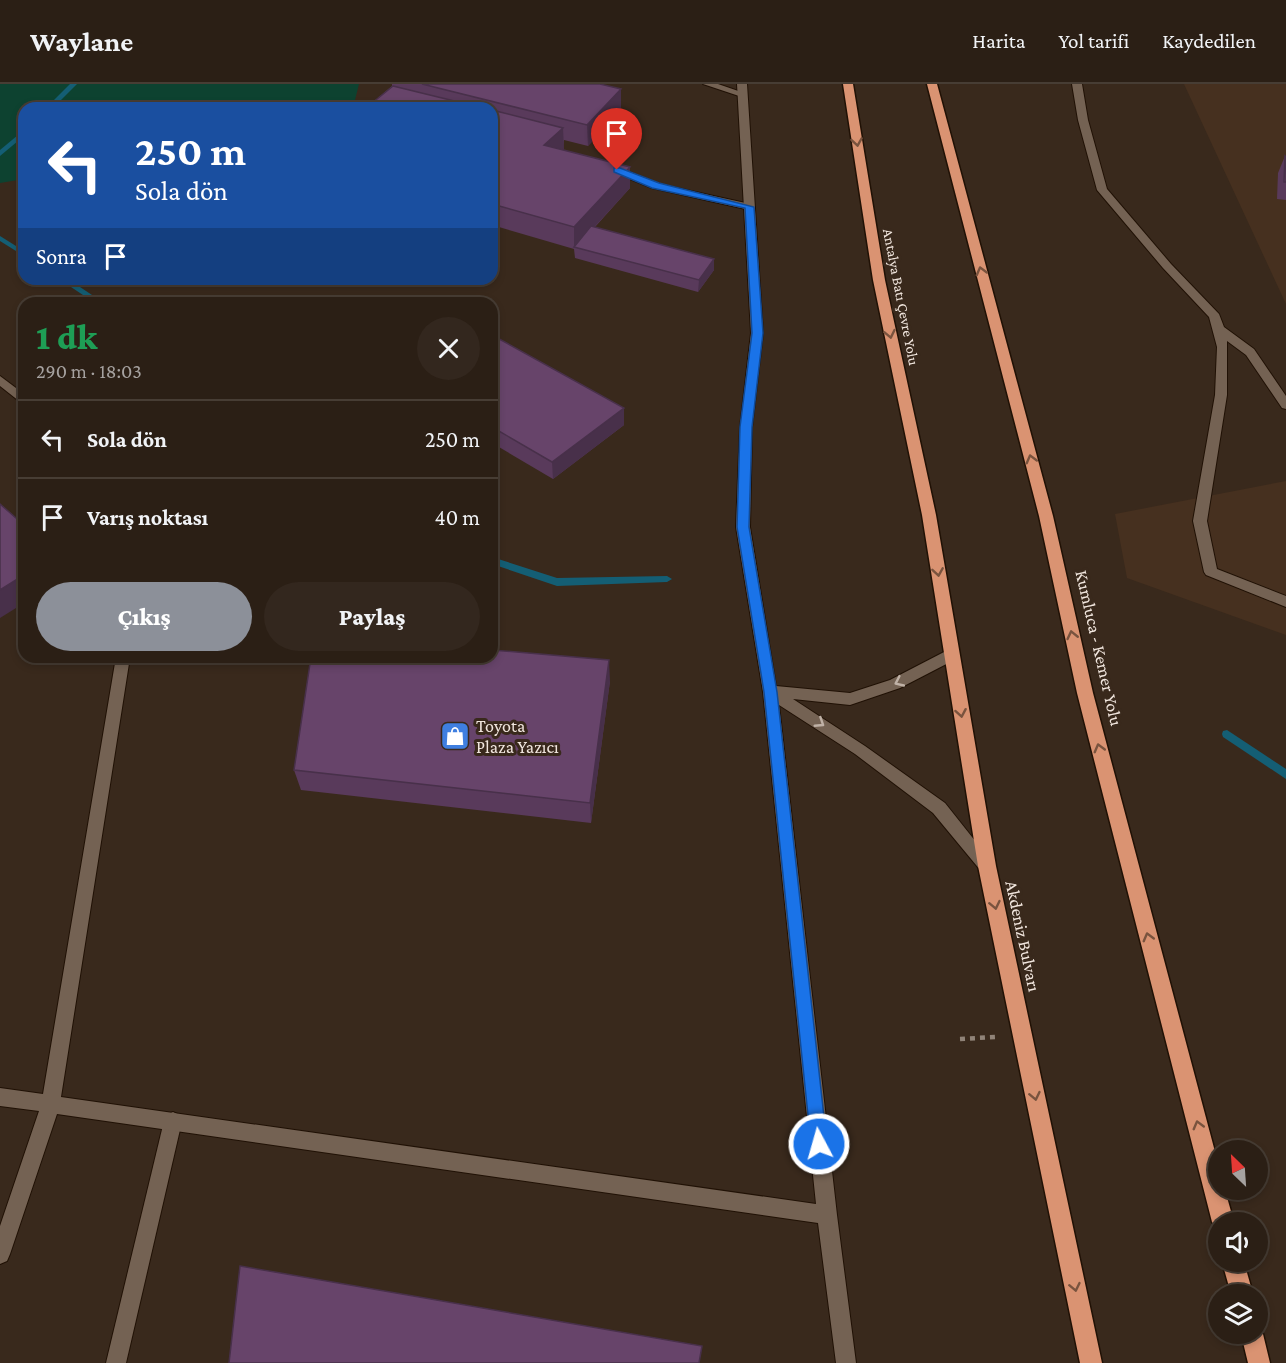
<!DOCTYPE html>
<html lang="tr">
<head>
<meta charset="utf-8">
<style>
	body { margin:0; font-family:"Crimson Pro",serif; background:#33271e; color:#f1f3f6; height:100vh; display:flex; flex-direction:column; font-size:22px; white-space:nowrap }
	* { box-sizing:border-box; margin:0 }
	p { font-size:20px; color:#a6a2a0 }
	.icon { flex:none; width:33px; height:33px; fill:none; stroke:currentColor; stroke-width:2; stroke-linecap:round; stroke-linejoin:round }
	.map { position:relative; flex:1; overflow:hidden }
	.drawer { position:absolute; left:18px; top:213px; width:480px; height:366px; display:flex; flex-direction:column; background:#2b1f15; border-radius:18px; box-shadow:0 3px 9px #0003,0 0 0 2px #473d34 }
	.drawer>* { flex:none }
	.top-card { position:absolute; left:18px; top:18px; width:480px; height:183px; border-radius:18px; box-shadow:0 3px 9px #0003,0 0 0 2px #473d34; background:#1a4fa0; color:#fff; overflow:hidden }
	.needle { width:39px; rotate:335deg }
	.tools { position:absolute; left:1208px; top:1056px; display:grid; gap:12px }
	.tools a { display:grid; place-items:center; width:60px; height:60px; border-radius:50%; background:#2b1f15; box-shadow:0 3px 9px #0003,0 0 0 2px #473d34; font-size:30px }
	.pin { position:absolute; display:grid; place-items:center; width:51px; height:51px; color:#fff; margin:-62px -26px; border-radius:50% 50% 50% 0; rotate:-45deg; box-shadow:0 0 6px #0007 }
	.pin .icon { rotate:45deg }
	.me { position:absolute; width:66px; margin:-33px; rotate:354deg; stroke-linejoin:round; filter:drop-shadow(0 0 4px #0008) }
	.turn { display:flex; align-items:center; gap:21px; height:126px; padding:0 18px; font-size:27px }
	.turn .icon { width:78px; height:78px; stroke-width:2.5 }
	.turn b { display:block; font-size:42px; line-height:51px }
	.then { display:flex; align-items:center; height:57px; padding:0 18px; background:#0003; gap:12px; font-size:22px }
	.round { display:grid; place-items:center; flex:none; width:63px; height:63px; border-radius:32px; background:#33271e }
	.overview { display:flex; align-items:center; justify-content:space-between; height:102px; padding:0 18px }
	h1 { font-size:36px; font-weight:800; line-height:45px; color:#1e9e55 }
	.action { display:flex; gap:12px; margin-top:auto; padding:12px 18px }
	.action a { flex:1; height:69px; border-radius:36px; background:#8c9099; color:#fff; font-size:24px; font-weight:800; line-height:69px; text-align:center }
	.action a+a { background:#33271e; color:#f1f3f6 }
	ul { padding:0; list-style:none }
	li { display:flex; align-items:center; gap:18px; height:78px; padding:0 18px; border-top:2px solid #473d34 }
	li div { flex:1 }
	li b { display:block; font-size:22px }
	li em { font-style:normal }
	header { display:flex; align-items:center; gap:36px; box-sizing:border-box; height:84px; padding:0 30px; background:#2b1f15; border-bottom:2px solid #473d34 }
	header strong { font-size:28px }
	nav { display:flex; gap:33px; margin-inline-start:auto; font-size:21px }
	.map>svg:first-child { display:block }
	.built { fill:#46301f }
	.green { fill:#0d4230 }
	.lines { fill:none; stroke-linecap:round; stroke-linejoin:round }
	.stream { fill:#145e74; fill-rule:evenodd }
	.service-casing { stroke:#201105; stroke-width:2 }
	.minor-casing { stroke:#201105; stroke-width:2 }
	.trunk-casing { stroke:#201105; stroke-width:3 }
	.path { stroke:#908378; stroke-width:4.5; stroke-dasharray:5 5; stroke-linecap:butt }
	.service { fill:#746253; fill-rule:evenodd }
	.minor { fill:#746253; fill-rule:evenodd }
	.trunk { fill:#da9372; fill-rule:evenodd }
	.wall { fill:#593a5b }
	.shaded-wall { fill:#48304a }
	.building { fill:#67446a; stroke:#48304a; stroke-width:1.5 }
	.oneway { stroke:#79533e }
	.oneway2 { stroke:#bfb1a6 }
	.route { fill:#1a73e8; stroke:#114b97; stroke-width:1.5 }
	.labels { text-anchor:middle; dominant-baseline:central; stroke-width:6; stroke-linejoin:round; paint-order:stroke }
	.far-street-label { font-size:15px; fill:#f1e6de; stroke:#39291c }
	.street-label { font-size:18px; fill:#f1e6de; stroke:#39291c }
	.poi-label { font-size:18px; fill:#f1e6de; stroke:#39291c; text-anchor:start }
</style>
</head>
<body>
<header>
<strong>Waylane</strong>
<nav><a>Harita</a><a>Yol tarifi</a><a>Kaydedilen</a></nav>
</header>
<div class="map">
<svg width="1286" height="1279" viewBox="0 0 1286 1279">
	<rect width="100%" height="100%" fill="#39291c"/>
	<g class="built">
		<path d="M1184,0h102v220z"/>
		<path d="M1286,397v154l-159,-57 -12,-64z"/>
	</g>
	<path class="green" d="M0,0h359l-6,24h-329v71l-24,4z"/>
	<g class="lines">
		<g class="stream">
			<path d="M70,0h7l-24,24h-7z"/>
			<path d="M24,46v6l-24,20v-6z"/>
			<path d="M0,152l24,15v5l-24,-15z"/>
			<path d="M59,195h9l36,24h-9z"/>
			<path d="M492,473l65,21 110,-2 5,3 -5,3 -110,4 -65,-22z"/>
			<path d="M1227,646l59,39v10l-63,-42 -1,-3 1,-3z"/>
		</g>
		<g class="service-casing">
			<g id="service">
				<path d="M703,0h15l29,10 -5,3z"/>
				<path d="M1072,0h10l6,36 19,69 64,75 48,50 5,13 30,22 32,47v13l-4,-1 -36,-53 -19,-14v54l-20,126 10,48 69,27v11l-80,-32 -2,-3 -11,-51 22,-126 2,-48 -8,-30 -46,-49 -66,-78 -19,-70z"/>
				<path d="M612,81l47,19 91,20 5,3 -5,3 -98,-22 -44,-18v-4z"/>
				<path d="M173,1028l6,3 3,6 -56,242h-20l58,-242 3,-6z"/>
			</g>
		</g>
		<g class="minor-casing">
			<g id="minor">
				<path d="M737,0h10l16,249 -11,94 -2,100 26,159 74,7 40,-13 56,-29h10l2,4 -2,4 -56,29 -50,17 -57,-6 72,47 80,57 50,63 -2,5 -6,2 -6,-2 -48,-58 -78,-59 -76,-49 58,510 19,148h-20l-18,-140 -761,-109 -47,140 -3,7 -7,3v-38l39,-115 -39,-5v-18l43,6 73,-437h14l-69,440 755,107 -53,-512 -27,-165 4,-100 11,-94z"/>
				<path d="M0,292l24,18v11l-24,-19z"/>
			</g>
		</g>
		<g class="trunk-casing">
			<g id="trunk">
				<path d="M843,0h10l32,196 51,235 60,351 106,497h-22l-102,-497 -56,-351 -49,-235z"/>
				<path d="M927,0h10l116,432 40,177 125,470v27h7l9,32h-16v8l-6,-8 -135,-529 -38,-177z"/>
				<path d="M1222,1178h22l9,32h-22z"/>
				<path d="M1257,1241l6,9 7,29h-22l-7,-29h16z"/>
			</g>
		</g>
		<path class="path" d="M960,955l35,-2"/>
		<use href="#service" class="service"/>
		<use href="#minor" class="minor"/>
		<use href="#trunk" class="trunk"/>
	</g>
	<g class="wall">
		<path d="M392,0h208l21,5v21l-33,36 -24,-6 -1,10 67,17v21l-35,39 119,43 -16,22 -123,-34 -1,-9 -82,-24v-117h-126l26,-22z"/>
		<path d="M1285,72l1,1v43l-9,-1 1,-26z"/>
		<path d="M492,251l132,73v17l-71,54 -61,-36z"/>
		<path d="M610,597l-19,142 -290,-33 -7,-20z"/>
	</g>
	<g class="shaded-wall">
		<path d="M621,5v21l-33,36 -1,-21z"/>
		<path d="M563,44l1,21 -18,17 -2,-21z"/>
		<path d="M630,83v21l-54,59h-2v-20z"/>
		<path d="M714,175v11l-16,22 1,-12z"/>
		<path d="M624,324v17l-71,54 -1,-17z"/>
		<path d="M24,491v28l-24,15v-28z"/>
		<path d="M609,576l1,21 -19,142 -1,-20z"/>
	</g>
	<g class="building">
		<path d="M422,0h178l21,5 -34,36z"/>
		<path d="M393,2l90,22h-117z"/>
		<path d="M492,26l71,18 -19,17 86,22 -56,60 -82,-23z"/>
		<path d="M1285,72l1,1v25h-2z"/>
		<path d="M591,142l123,33 -15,21 -125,-33z"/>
		<path d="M492,251l132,73 -72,54 -60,-35z"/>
		<path d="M0,420l24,21v50l-24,15z"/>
		<path d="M492,566l117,10 -19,143 -296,-33 17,-113h181z"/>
		<path d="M240,1182l462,80 -3,17h-470z"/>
	</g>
	<defs><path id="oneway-chevron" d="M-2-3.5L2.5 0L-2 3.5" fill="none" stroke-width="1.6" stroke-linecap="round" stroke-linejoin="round" transform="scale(1.5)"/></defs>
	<g class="oneway">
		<use href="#oneway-chevron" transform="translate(857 58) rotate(81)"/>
		<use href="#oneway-chevron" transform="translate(981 187) rotate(-105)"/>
		<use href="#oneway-chevron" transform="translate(890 250) rotate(78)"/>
		<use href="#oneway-chevron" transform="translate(1031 375) rotate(-105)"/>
		<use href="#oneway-chevron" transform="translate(938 488) rotate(81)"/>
		<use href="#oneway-chevron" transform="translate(1072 551) rotate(-103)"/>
		<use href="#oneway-chevron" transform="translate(961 629) rotate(80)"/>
		<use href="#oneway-chevron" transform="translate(1099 664) rotate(-105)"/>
		<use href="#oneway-chevron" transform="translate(995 821) rotate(78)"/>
		<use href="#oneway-chevron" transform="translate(1148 853) rotate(-105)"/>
		<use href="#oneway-chevron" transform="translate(1035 1012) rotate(78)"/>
		<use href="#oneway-chevron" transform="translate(1198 1041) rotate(-105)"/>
		<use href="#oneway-chevron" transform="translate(1075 1203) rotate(78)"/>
	</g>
	<g class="oneway2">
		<use href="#oneway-chevron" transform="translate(899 598) rotate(155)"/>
		<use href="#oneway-chevron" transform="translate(820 639) rotate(33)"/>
	</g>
	<path class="route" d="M614,84h6l39,15 95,24 9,126 -11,94 -3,100 28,165 50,452 -2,6 -6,2 -6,-2 -2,-6 -47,-452 -27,-165 3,-100 12,-94 -7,-125 -93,-20 -38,-16z"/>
	<defs>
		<g id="shop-square" transform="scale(1.5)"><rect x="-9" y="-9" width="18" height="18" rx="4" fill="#3f7fe0" stroke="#39291c"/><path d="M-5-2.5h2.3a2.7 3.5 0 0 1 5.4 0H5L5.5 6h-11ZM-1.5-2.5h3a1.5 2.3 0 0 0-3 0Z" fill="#fff"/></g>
	</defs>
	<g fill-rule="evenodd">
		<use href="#shop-square" x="455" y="652"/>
	</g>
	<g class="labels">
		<g class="far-street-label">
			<text transform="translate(901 213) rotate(79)">Antalya Batı Çevre Yolu</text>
		</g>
		<g class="street-label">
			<text transform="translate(1099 564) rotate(77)">Kumluca - Kemer Yolu</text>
			<text transform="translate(1023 852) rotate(78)">Akdeniz Bulvarı</text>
		</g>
		<g class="poi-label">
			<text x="476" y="642">Toyota<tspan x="476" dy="21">Plaza Yazıcı</tspan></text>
		</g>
	</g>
</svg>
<div class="tools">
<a><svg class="needle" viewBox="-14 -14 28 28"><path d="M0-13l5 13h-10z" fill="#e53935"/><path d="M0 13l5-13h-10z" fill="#a6a2a0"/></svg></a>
<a><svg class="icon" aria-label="sound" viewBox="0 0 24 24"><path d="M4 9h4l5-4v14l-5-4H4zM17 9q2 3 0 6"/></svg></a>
<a><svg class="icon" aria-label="layers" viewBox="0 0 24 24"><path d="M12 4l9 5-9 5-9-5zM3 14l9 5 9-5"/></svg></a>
</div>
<div class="pin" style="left:617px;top:86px;background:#d93025"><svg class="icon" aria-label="arrive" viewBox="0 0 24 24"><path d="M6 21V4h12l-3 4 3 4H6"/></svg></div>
<svg class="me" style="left:819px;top:1060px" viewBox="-20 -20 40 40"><circle r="17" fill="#1a73e8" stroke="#fff" stroke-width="3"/><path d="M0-11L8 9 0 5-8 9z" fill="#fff"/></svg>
<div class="top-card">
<div class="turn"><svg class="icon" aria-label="left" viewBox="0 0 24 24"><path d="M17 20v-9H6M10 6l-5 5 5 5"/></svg><div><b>250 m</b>Sola dön</div></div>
<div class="then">Sonra<svg class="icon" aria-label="arrive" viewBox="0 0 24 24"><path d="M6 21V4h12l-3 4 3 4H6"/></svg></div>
</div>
<section class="drawer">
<div class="overview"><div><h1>1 dk</h1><p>290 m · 18:03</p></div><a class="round"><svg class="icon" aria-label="close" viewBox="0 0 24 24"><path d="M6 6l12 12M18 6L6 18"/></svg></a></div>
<ul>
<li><svg class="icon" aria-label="left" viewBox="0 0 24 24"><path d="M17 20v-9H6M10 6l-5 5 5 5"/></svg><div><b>Sola dön</b></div><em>250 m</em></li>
<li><svg class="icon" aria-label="arrive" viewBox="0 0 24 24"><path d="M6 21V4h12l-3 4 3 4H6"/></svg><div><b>Varış noktası</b></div><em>40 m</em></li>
</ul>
<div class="action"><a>Çıkış</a><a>Paylaş</a></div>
</section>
</div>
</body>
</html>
